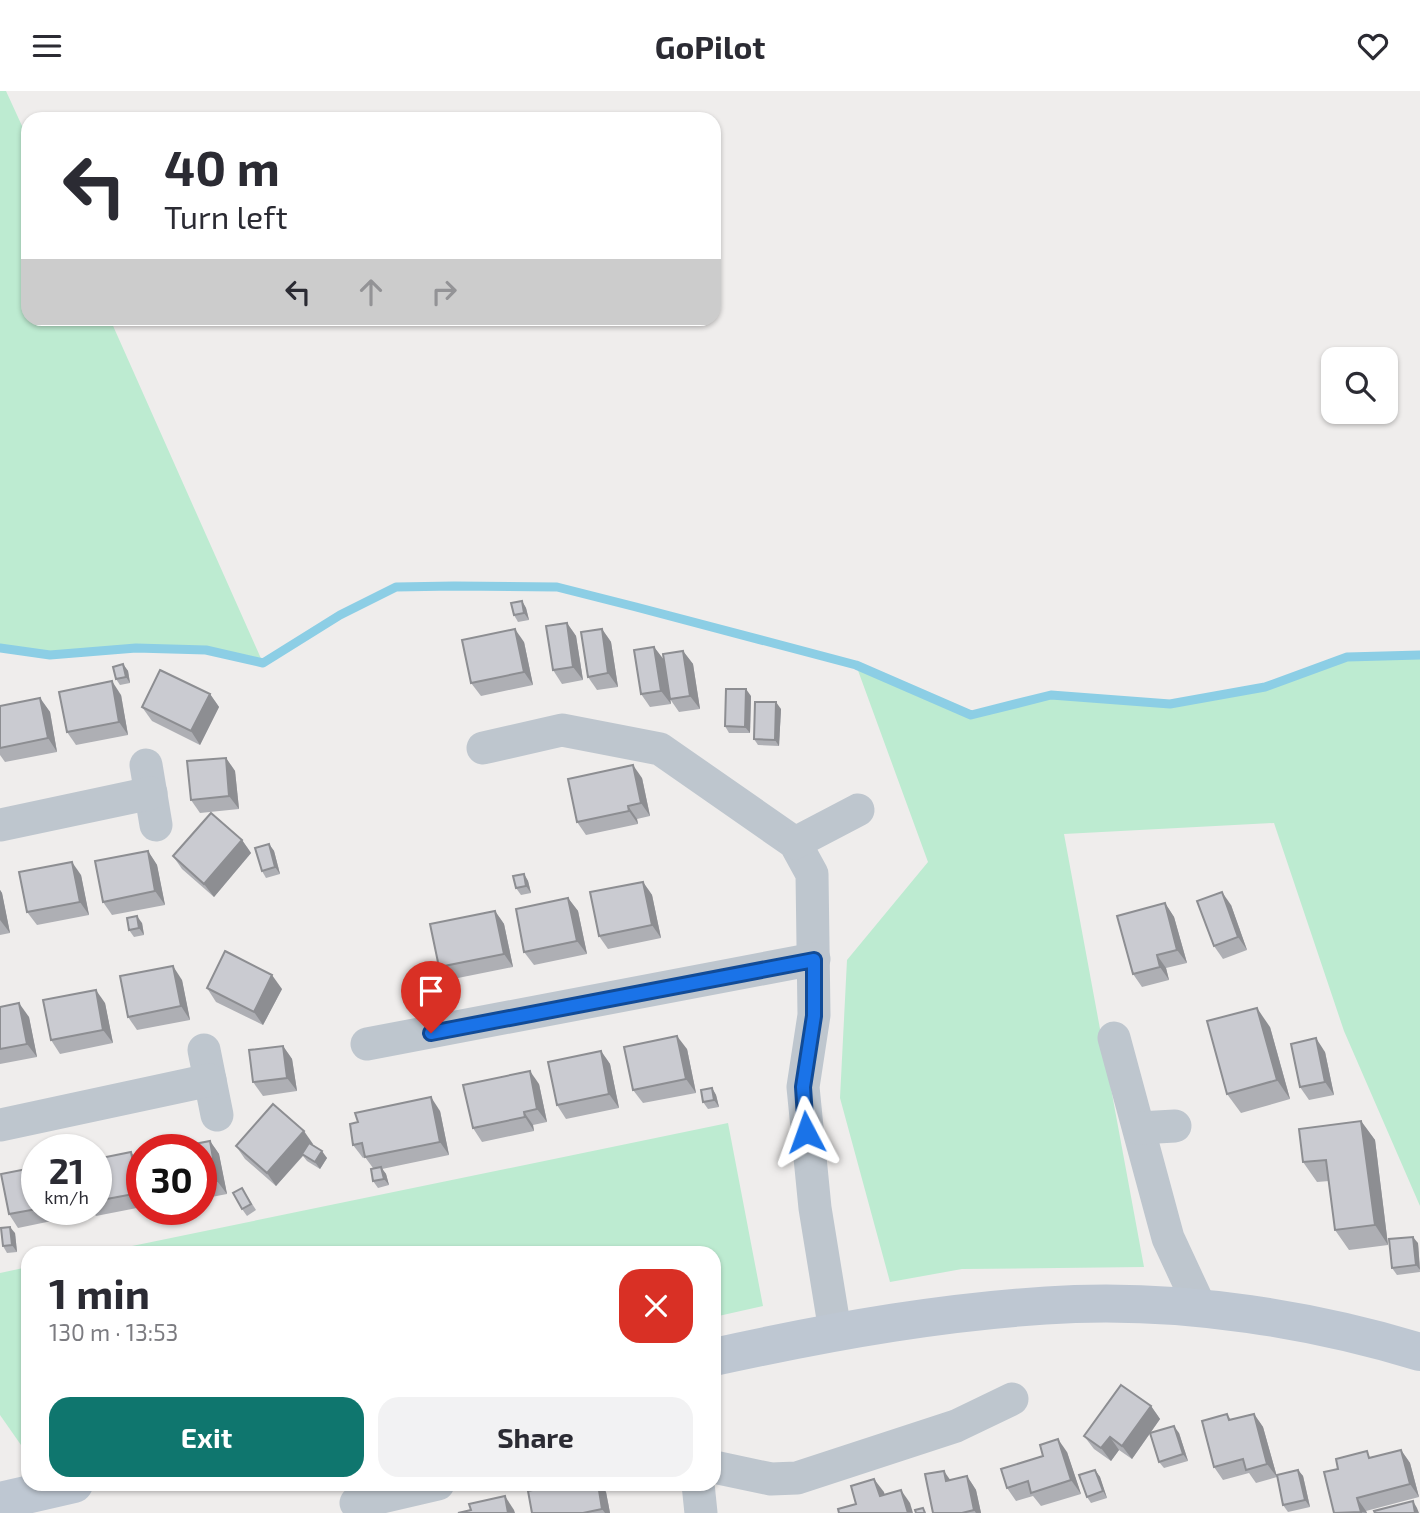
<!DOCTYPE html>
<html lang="en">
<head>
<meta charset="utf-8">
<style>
	body { margin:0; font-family:"Exo 2",sans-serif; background:#f2f2f3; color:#2b2b33; height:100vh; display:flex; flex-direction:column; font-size:26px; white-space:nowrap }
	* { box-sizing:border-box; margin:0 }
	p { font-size:23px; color:#7c7c81 }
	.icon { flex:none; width:38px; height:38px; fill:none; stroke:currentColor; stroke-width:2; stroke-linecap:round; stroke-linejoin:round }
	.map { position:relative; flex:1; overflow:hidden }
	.sheet { position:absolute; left:21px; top:1155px; width:700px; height:245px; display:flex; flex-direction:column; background:#fff; border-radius:21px; box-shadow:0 2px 5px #0004 }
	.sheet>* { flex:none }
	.hud { position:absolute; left:21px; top:21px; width:700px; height:214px; border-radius:21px; box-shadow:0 2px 5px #0004; background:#fff; color:#2b2b33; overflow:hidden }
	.tools { position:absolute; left:1321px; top:256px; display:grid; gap:14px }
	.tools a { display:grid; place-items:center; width:77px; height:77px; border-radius:14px; background:#fff; box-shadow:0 2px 5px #0004; font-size:35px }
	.speed { position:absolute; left:21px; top:1043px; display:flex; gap:14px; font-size:35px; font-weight:700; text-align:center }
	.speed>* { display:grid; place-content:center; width:91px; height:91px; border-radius:50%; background:#fff; box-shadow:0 2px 5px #0004; line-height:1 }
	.speed small { font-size:18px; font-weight:400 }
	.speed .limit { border:10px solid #d22; background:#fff; color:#111 }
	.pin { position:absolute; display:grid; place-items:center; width:60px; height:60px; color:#fff; margin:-72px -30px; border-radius:50% 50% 50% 0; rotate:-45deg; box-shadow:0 0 7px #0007 }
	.pin .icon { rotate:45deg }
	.me { position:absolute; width:77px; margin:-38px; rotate:356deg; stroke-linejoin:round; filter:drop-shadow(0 0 5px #0008) }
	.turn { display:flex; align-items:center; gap:24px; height:147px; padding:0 28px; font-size:32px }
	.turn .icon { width:91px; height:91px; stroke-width:2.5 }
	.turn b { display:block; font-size:49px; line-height:60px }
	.lanes { display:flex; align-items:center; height:66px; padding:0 28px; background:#0003; justify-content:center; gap:35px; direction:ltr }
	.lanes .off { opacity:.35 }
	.round { display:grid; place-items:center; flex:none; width:74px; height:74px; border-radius:21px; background:#f2f2f3 }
	.summary { display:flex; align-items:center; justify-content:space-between; height:119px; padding:0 28px }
	h1 { font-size:42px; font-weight:700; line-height:52px }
	.primary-button { display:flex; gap:14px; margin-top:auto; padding:14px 28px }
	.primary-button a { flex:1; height:80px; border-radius:21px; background:#0f766e; color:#fff; font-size:28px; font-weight:700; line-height:80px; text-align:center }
	.primary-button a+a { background:#f2f2f3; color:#2b2b33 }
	header { display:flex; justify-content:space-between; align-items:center; height:91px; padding:0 28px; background:#fff; font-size:32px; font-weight:700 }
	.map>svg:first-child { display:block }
	.green { fill:#bdebd1 }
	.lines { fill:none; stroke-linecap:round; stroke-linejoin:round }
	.stream { stroke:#8ccee5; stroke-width:9 }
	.street { stroke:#bec6ce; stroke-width:33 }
	.secondary { stroke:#bec7d2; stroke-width:38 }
	.wall { fill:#aeafb4 }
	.shaded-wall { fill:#8d8e92 }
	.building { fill:#cacbd1; stroke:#8d8e92; stroke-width:2 }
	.route-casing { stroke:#114b97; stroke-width:18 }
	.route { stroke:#1a73e8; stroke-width:12 }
</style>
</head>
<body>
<header><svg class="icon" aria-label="menu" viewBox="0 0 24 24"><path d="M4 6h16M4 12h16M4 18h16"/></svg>GoPilot<svg class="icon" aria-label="heart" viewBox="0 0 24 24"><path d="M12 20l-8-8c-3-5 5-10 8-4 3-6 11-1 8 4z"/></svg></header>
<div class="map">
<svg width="1420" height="1422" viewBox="0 0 1420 1422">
	<rect width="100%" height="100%" fill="#efedec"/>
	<g class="green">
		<path d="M0,0h6l22,48v180h82l153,344 -57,-13 -70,-2 -86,7 -50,-7z"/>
		<path d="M1420,564v551l-76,-175 -70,-208 -210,11 80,433 -182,2 -72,13 -50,-184 7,-138 81,-98 -72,-197 115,50 80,-20 119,9 95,-17 82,-30z"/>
		<path d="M728,1032l35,183 -49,11v-64h-616z"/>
		<path d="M28,1176v188l-28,-40v-142z"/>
	</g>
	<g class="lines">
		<path class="stream" d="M0,557l50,7 86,-7 70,2 57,13 77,-48 56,-28 58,-1 103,1 79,20 220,58 115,50 80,-20 119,9 95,-17 82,-30 73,-2"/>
		<g class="street">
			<path d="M483,657l79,-18 98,19 135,94 17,31 2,141 -11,72 12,121 20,123"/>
			<path d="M146,674l10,60"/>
			<path d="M0,734l151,-32"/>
			<path d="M795,752l63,-33"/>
			<path d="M1114,947l54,200 33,71"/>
			<path d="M367,953l447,-85"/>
			<path d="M204,959l13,65"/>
			<path d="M0,1034l210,-45"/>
			<path d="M1139,1037l36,-2"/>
			<path d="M714,1376l57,12 26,-1 159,-52 56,-27"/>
			<path d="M698,1393l3,29"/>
			<path d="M356,1412l82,-19"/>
		</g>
		<g class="secondary">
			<path d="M714,1266c118,-26 240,-48 361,-53 114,-4 236,15 345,48"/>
			<path d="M0,1410l74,-17"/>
		</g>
	</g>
	<g class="wall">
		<path d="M522,510l4,7 3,12 -11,2 -4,-7z"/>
		<path d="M567,532l9,13 7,44 -21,4 -9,-14z"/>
		<path d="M602,538l9,13 7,45 -21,3 -9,-13z"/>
		<path d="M524,551l9,43 -52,11 -10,-13z"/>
		<path d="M654,556l10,13 19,-9 10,13 7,45 -21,3 -9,-13 1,5 -21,3 -9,-13z"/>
		<path d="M123,573l5,7 2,12 -10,2 -4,-6z"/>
		<path d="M210,603l9,13 -19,38 -48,-24 -10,-14z"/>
		<path d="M121,604l7,40 -52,10 -9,-13z"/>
		<path d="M751,605l-1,37h-21l-4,-7z"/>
		<path d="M40,607l10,14 7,40 -52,10 -5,-7v-49z"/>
		<path d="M781,618l-2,37 -21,-1 -4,-6z"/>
		<path d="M226,667l9,13 4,38 -39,4 -9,-13z"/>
		<path d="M642,687l8,38 -13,3 1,5 -52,11 -9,-13z"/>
		<path d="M242,749l9,13 -37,44 -32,-28 -9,-13z"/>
		<path d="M269,753l5,7 6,23 -14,4 -4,-7z"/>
		<path d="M148,760l9,14 8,40 -53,10 -9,-13z"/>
		<path d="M524,783l4,7 3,12 -10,2 -5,-7z"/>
		<path d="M81,784l8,40 -52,10 -10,-13z"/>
		<path d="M643,791l9,13 9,43 -53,11 -9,-13z"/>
		<path d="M0,799l2,3 8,40 -10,2z"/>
		<path d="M568,807l10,13 9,43 -53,11 -10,-13z"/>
		<path d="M1165,812l9,14 13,46 -21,5 3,12 -27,7 -9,-13z"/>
		<path d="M1231,814l16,45 -24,9 -9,-13z"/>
		<path d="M495,820l9,13 9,43 -65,13 -9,-13z"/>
		<path d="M142,832l2,12 -10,2 -5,-7z"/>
		<path d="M182,889l8,40 -53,10 -9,-13z"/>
		<path d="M207,897l75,1 -19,36 -47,-23z"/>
		<path d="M105,912l8,40 -53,11 -9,-14z"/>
		<path d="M0,916l29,10 8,40 -37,7z"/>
		<path d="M1270,936l20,72 -49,14 -14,-19z"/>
		<path d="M283,955l9,13 5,32 -34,5 -10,-14z"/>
		<path d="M687,958l9,44 -53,10 -10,-13z"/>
		<path d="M601,960l9,13 9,44 -53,11 -9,-14z"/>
		<path d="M1325,961l9,43 -25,5 -9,-13z"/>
		<path d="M539,993l8,38 -14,3 1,6 -52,11 -9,-14z"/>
		<path d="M712,997l4,7 3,12 -11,2 -5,-7z"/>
		<path d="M440,1020l9,44 -67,14 4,5 3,11 -11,3 -5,-7v-13l-8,-11 -2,1 -10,-13z"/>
		<path d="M1361,1030l14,19 13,105 -39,5 -14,-20 -6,-49 -12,1 -14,-20z"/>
		<path d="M210,1050l9,13 8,40 -26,5v-49z"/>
		<path d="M313,1053l-1,1 15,13 -7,11 -13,-8 -4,-5 -27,30 -31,-27 -9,-13z"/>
		<path d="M131,1061l9,14 2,8v33l-46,9 -5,-7h5v-50z"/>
		<path d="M242,1097l14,22 -9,6 -5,-7z"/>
		<path d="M37,1118h32l2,8 -53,11 -9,-14z"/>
		<path d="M15,1142l2,19 -10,1 -4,-7z"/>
		<path d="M1418,1152l2,29 -23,3 -5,-7z"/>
		<path d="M1151,1315l9,13 -28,40 -13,-9 -8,11 -17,-12 -10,-13z"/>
		<path d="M1227,1323l4,6 23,-6 9,13 14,50 -21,6 -7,-10 -26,7 -9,-13z"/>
		<path d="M1179,1342l9,28 -24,7 -5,-6z"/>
		<path d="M1401,1359l9,13 9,34 -53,14 1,2h-33l4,-44 33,-12z"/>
		<path d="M1067,1361l14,42 -40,12 -8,-10 -17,5 -9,-13z"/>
		<path d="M1095,1379l5,7 7,21 -16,5 -4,-6z"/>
		<path d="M1298,1379l5,6 7,31 -22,5 -5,-7z"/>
		<path d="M967,1385l9,14 5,23h-48l17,-33z"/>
		<path d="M545,1393h55l6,8 4,21h-78l14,-26z"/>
	</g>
	<g class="shaded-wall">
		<path d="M522,510l4,7 3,12 -5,-7z"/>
		<path d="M567,532l9,13 7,44 -10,-13z"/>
		<path d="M515,538l9,13 9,43 -9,-13z"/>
		<path d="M602,538l9,13 7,45 -10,-14z"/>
		<path d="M654,556l10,13 7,44 -10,-13z"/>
		<path d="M683,560l10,13 7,45 -10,-13z"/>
		<path d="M123,573l5,7 2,12 -4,-6z"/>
		<path d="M112,590l9,14 7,40 -9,-13z"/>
		<path d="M746,598l5,7 -1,37 -5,-6z"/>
		<path d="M210,603l9,13 -19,38 -9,-14z"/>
		<path d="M40,607l10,14 7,40 -9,-14z"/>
		<path d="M776,611l5,7 -2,37 -4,-6z"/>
		<path d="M226,667l9,13 4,38 -10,-13z"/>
		<path d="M633,674l9,13 8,38 -9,-13z"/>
		<path d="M628,715l9,13 1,5 -9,-13z"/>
		<path d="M242,749l9,13 -37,44 -10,-13z"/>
		<path d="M269,753l5,7 6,23 -5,-7z"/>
		<path d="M148,760l9,14 8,40 -10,-14z"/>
		<path d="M72,771l9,13 8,40 -9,-13z"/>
		<path d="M524,783l4,7 3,12 -5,-7z"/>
		<path d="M643,791l9,13 9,43 -9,-13z"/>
		<path d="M0,799l2,3 8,40 -10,-13z"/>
		<path d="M1222,801l9,13 16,45 -9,-13z"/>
		<path d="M568,807l10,13 9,43 -10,-13z"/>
		<path d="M1165,812l9,14 13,46 -10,-13z"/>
		<path d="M495,820l9,13 9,43 -9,-13z"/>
		<path d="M137,825l5,7 2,12 -5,-7z"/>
		<path d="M1157,864l9,13 3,12 -9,-13z"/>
		<path d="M173,875l9,14 8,40 -9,-14z"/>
		<path d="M272,884l10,14 -19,36 -9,-13z"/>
		<path d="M96,899l9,13 8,40 -10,-13z"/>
		<path d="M19,912l10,14 8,40 -10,-13z"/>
		<path d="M1257,917l13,19 20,72 -13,-19z"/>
		<path d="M677,945l10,13 9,44 -10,-14z"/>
		<path d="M1316,947l9,14 9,43 -9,-13z"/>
		<path d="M283,955l9,13 5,32 -10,-13z"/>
		<path d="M601,960l9,13 9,44 -10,-14z"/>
		<path d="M530,980l9,13 8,38 -10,-13z"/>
		<path d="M712,997l4,7 3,12 -5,-7z"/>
		<path d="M431,1006l9,14 9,44 -9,-13z"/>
		<path d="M524,1021l9,13 1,6 -9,-14z"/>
		<path d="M1361,1030l14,19 13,105 -13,-20z"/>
		<path d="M304,1040l9,13 -37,42 -9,-13z"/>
		<path d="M210,1050l9,13 8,40 -10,-13z"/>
		<path d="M322,1060l5,7 -7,11 -5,-7z"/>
		<path d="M131,1061l9,14 2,8v23l-3,-4z"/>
		<path d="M381,1076l5,7 3,11 -5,-6z"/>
		<path d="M65,1118h4l2,8z"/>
		<path d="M10,1136l5,6 2,19 -5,-7z"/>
		<path d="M1413,1146l5,6 2,27 -4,-5z"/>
		<path d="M1151,1315l9,13 -28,40 -10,-13z"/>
		<path d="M1254,1323l9,13 14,50 -10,-13z"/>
		<path d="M1174,1335l5,7 9,28 -5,-7z"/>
		<path d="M1110,1346l9,13 -8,11 -10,-13z"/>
		<path d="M1058,1348l9,13 14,42 -10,-14z"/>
		<path d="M1401,1359l9,13 9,34 -9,-13z"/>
		<path d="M1095,1379l5,7 7,21 -4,-7z"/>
		<path d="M1298,1379l5,6 7,31 -5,-7z"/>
		<path d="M944,1380l9,13 -7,-3z"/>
		<path d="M967,1385l9,14 5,23h-5l-2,-3z"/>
		<path d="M874,1388l10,13 5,18 -9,-14z"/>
		<path d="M598,1393h2l6,8 4,21h-5l-3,-4z"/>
		<path d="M901,1399l9,13 3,10h-5z"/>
		<path d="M505,1405l9,14 1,3h-7z"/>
		<path d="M1357,1407l9,13 1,2 -6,-1z"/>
		<path d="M1413,1410l4,7 2,5h-4z"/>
	</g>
	<g class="building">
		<path d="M522,510l2,12 -10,2 -3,-12z"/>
		<path d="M567,532l6,44 -20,3 -7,-44z"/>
		<path d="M515,538l9,43 -53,11 -9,-43z"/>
		<path d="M602,538l6,44 -20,4 -7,-45z"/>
		<path d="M654,556l7,44 -20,3 -7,-44z"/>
		<path d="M683,560l7,45 -20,3 -7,-45z"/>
		<path d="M123,573l3,13 -10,2 -3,-12z"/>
		<path d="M160,579l50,24 -19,37 -49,-24z"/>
		<path d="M112,590l7,41 -52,10 -8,-40z"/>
		<path d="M726,598h20l-1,38 -20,-1z"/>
		<path d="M40,607l8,40 -48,10v-42z"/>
		<path d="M755,611h21l-1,38 -21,-1z"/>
		<path d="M226,667l3,38 -38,4 -4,-39z"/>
		<path d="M633,674l8,38 -13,3 1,5 -52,11 -9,-43z"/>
		<path d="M211,722l31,27 -38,44 -31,-28z"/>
		<path d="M269,753l6,23 -13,4 -7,-23z"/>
		<path d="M148,760l7,40 -52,11 -8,-41z"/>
		<path d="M72,771l8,40 -53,10 -8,-40z"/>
		<path d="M524,783l2,12 -10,2 -3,-12z"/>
		<path d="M643,791l9,43 -53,11 -9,-44z"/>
		<path d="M1222,801l16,45 -24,9 -17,-45z"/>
		<path d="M568,807l9,43 -53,11 -8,-43z"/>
		<path d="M1165,812l12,47 -20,5 3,12 -27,7 -16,-58z"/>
		<path d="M495,820l9,43 -65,13 -9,-43z"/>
		<path d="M137,825l2,12 -10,2 -2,-12z"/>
		<path d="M225,860l47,24 -18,37 -47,-24z"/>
		<path d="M173,875l8,40 -53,11 -8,-41z"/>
		<path d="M96,899l7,40 -52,10 -8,-40z"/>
		<path d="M19,912l8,41 -27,5v-42z"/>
		<path d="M1257,917l20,72 -50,14 -20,-73z"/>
		<path d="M677,945l9,43 -53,11 -9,-43z"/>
		<path d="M1316,947l9,44 -25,5 -9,-43z"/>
		<path d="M283,955l4,32 -34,4 -4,-32z"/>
		<path d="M601,960l8,43 -52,11 -9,-43z"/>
		<path d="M530,980l7,38 -13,3 1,5 -52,11 -10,-43z"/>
		<path d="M712,997l2,12 -11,2 -2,-12z"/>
		<path d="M431,1006l9,45 -75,15 -3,-14 -9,2 -3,-21 8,-2 -3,-9z"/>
		<path d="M273,1013l31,27 -37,42 -31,-27z"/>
		<path d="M1361,1030l14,104 -40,5 -9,-70 -23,2 -4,-33z"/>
		<path d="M210,1050l7,40 -16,3v-34h-38z"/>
		<path d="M309,1052l13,8 -7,11 -13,-8z"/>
		<path d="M131,1061l8,41 -43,8v-42z"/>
		<path d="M37,1076v42l-28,5 -8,-40z"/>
		<path d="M381,1076l3,12 -11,2 -2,-12z"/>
		<path d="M242,1097l9,16 -9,5 -9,-16z"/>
		<path d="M10,1136l2,18 -9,1 -2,-18z"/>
		<path d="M1413,1146l3,28 -24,3 -3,-29z"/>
		<path d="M1121,1294l30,21 -29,40 -12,-9 -9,11 -17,-12z"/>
		<path d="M1227,1323l2,6 25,-6 13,50 -21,6 -3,-11 -29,8 -12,-46z"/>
		<path d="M1174,1335l9,28 -24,8 -9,-29z"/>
		<path d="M1058,1348l13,41 -40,13 -3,-12 -21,7 -6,-19 42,-13 -3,-11z"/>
		<path d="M1401,1359l9,34 -53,14 4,14 -27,1 -10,-41 14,-3 -2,-10 31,-8 2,7z"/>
		<path d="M1095,1379l8,21 -16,6 -8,-22z"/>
		<path d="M1298,1379l7,30 -22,5 -6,-30z"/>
		<path d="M944,1380l2,10 21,-5 7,34 -12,3h-29l-8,-39z"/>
		<path d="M874,1388l6,17 21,-6 7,23h-69l-1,-4 18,-5 -5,-18z"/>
		<path d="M545,1393h53l4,25 -19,4h-51l-4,-22 18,-4z"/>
		<path d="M505,1405l3,17h-50l13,-3 -2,-6z"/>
		<path d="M1413,1410l2,12h-40l-1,-2z"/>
		<path d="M923,1417l2,5h-9l-1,-3z"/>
	</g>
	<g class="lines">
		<g class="route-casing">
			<path id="route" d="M431,942l383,-73v56l-11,71 3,45"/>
		</g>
		<use href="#route" class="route"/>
	</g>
</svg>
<div class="tools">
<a><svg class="icon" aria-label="search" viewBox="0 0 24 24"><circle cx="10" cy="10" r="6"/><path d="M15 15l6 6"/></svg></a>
</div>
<div class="speed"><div>21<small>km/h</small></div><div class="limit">30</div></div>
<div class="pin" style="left:431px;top:942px;background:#d93025"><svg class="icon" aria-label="arrive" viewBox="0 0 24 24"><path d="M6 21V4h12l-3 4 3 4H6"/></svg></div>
<svg class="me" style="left:806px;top:1041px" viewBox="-20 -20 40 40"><path d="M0-17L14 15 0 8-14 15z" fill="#1a73e8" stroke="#fff" stroke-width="4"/></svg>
<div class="hud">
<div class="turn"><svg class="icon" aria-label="left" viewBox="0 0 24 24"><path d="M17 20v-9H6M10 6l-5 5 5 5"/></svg><div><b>40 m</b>Turn left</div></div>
<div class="lanes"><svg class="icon" aria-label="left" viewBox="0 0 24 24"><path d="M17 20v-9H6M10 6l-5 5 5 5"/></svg><svg class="icon off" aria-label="ahead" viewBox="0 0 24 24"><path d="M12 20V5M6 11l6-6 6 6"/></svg><svg class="icon off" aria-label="right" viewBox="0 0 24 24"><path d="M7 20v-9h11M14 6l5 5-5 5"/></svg></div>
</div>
<section class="sheet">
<div class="summary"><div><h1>1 min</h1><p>130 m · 13:53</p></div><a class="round" style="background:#d93025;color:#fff"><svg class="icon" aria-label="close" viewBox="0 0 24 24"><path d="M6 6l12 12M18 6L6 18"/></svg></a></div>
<div class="primary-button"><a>Exit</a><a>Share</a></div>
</section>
</div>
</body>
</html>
